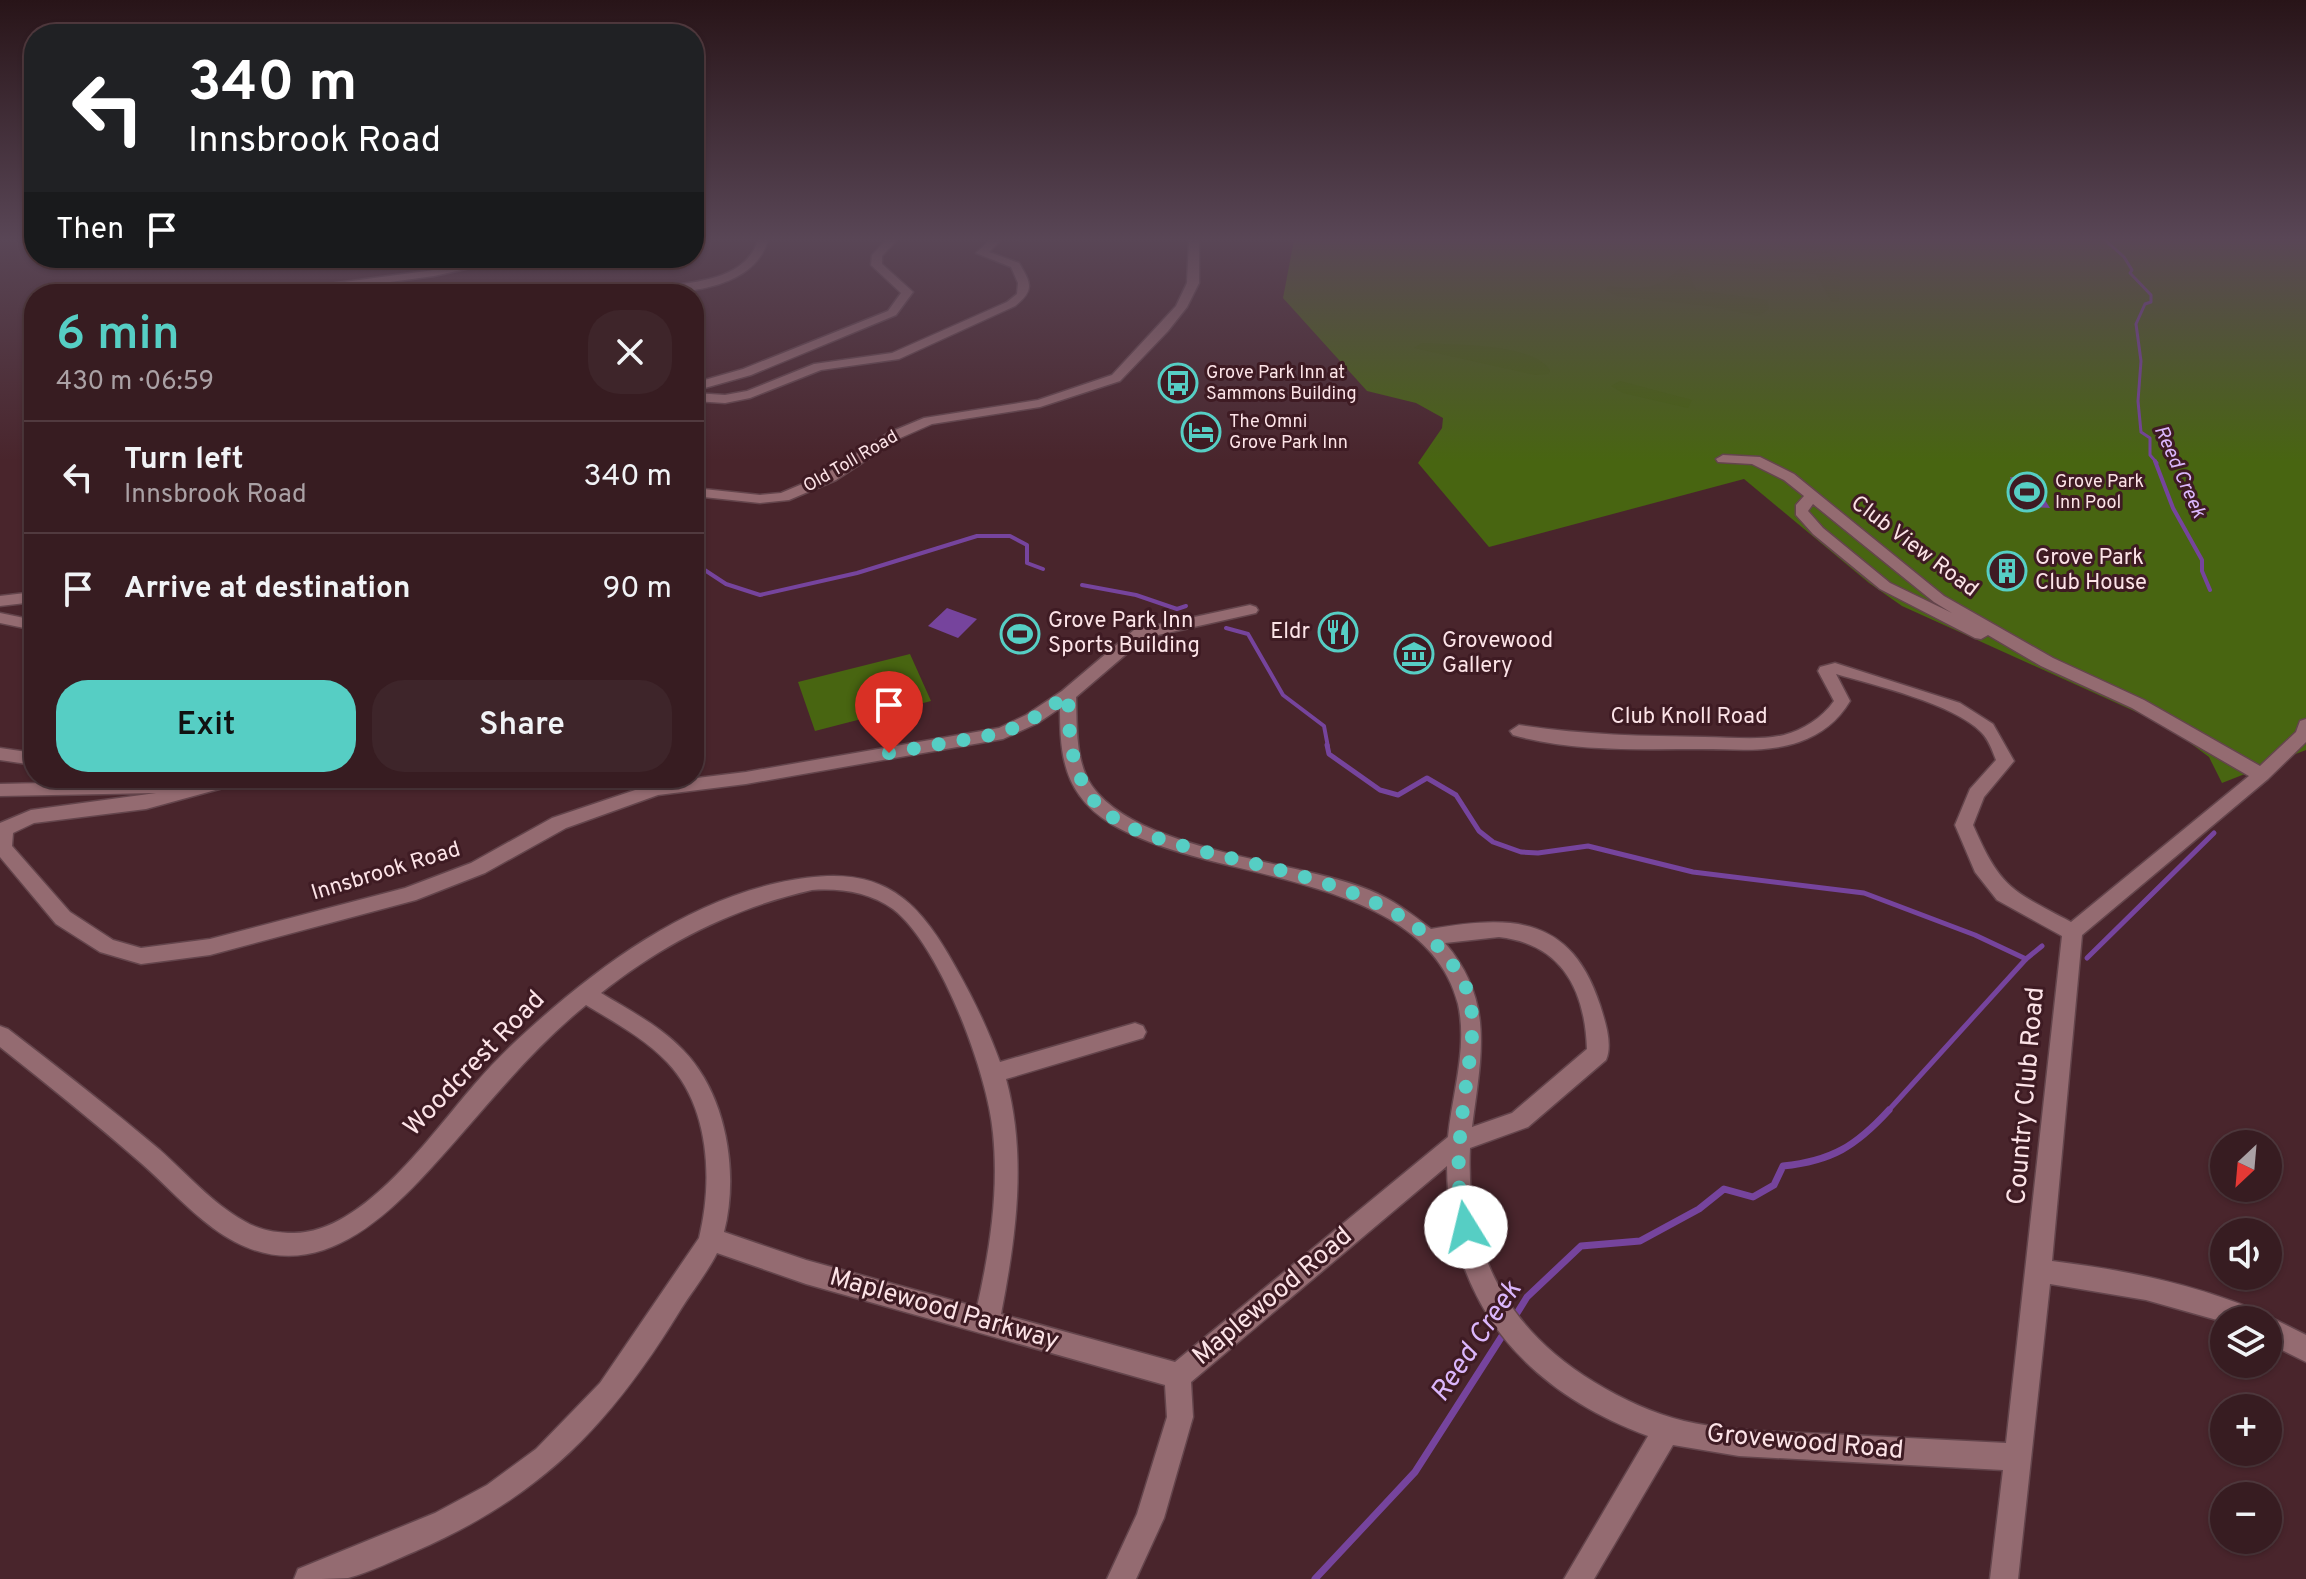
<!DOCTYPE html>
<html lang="en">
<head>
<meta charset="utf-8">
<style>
	body { margin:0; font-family:Overpass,sans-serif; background:#3e252a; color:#f1f3f6; height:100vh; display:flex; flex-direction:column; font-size:30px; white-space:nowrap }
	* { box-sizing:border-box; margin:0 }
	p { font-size:26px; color:#aaa1a5 }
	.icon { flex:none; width:44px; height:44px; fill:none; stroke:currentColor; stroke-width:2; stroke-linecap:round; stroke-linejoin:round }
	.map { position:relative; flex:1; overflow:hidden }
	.details { position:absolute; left:24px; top:284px; width:680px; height:504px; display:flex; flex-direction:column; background:#371c21; border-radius:32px; box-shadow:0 2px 6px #0004,0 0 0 2px #513a3f }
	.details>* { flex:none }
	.top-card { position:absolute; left:24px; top:24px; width:680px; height:244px; border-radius:32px; box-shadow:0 2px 6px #0004,0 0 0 2px #513a3f; background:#202124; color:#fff; overflow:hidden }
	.needle { width:52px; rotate:206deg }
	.buttons { position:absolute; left:2210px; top:1130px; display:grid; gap:16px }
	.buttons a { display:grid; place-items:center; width:72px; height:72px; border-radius:50%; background:#371c21; box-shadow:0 2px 6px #0004,0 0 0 2px #513a3f; font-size:40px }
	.pin { position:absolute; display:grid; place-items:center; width:68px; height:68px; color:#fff; margin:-82px -34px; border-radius:50% 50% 50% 0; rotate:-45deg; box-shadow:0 0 8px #0007 }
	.pin .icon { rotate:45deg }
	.me { position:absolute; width:88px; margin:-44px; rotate:351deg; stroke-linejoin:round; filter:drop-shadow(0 0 6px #0008) }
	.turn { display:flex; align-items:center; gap:28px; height:168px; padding:0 32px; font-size:36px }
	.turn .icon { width:104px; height:104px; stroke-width:2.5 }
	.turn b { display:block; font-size:56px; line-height:68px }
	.then { display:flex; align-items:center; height:76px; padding:0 32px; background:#0003; gap:16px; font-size:30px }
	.round { display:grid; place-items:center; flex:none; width:84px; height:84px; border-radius:32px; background:#3e252a }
	.headline { display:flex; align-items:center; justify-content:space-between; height:136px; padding:0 32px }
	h1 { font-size:48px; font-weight:600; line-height:60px; color:#56cec4 }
	.cta { display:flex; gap:16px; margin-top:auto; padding:16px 32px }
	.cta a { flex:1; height:92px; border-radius:32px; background:#56cec4; color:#111; font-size:32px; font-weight:600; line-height:92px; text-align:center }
	.cta a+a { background:#3e252a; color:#f1f3f6 }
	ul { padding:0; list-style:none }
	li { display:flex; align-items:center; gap:24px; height:112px; padding:0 32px; border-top:2px solid #513a3f }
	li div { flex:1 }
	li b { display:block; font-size:30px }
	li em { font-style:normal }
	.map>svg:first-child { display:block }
	.green { fill:#486511 }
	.forest { fill:#46640d }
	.water { fill:#76449d }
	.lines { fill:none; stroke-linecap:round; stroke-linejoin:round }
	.stream-far3 { stroke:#76449d; stroke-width:3 }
	.stream-far2 { stroke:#76449d; stroke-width:4 }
	.stream-far1 { stroke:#76449d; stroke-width:5 }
	.stream { stroke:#76449d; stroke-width:7 }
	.street-casing { stroke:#64454c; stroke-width:3 }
	.street { fill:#946b71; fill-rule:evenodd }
	.route { stroke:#56cec4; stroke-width:14; stroke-dasharray:0 25.2 }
	.labels { text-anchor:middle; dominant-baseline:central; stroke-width:6; stroke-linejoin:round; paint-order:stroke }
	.far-poi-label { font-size:18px; fill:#fce3e7; stroke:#3e1b23; text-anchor:start }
	.far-street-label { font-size:18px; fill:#fce3e7; stroke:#3e1b23 }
	.far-water-label { font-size:20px; font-style:italic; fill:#dbb6fc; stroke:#3e1b23 }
	.street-label { font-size:22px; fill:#fce3e7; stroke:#3e1b23 }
	.poi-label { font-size:22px; fill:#fce3e7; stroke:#3e1b23; text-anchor:start }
	.near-street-label { font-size:26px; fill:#fce3e7; stroke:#3e1b23 }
	.near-water-label { font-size:28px; font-style:italic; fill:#dbb6fc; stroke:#3e1b23 }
</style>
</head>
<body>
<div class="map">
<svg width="2306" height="1579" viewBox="0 0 2306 1579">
	<rect width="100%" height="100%" fill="#49252c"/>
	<g class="green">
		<path d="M1294,240h1012v510l-84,33 -13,-26 -42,-31 -265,-120 -33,-23 -125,-104 -255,68 -71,-84 24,-35 1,-10 -27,-15 -49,-12 -84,-93z"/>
		<path d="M910,654l21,47 -116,30 -17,-49z"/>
	</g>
	<g class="forest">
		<path d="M1708,240h101l24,15 7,9 -1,38h-7l-16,-28 -111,-10h63l52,-5 -2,-4 -46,-11 -18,6 -33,-7 -16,5 -4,-3z"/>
		<path d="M1681,267l6,1 9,22 71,10 2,9 -11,7 -50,-10 -91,-10 -12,-6 4,-4c32,5 49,4 72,-19z"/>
		<path d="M1422,343c29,2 113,0 128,28l-2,3 -13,1 -121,-27z"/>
		<path d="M1620,381l72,19 -4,8 -65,-15 -12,-7z"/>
	</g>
	<g class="water">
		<path d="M2010,477l22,2 18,29 -32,-2z"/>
		<path d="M947,608l30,11 -19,19 -30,-12z"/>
	</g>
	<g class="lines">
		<path class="stream-far3" d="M2105,240l19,17 8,13 -2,3 21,22v7l-6,2 -9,20 5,37 -3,40 3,31 9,6v17l7,8"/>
		<g class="stream-far2">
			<path d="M2155,461l18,47 29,52v11l8,19"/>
			<path d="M694,563l32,21 34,11 97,-22 120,-37h33l17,9v18l16,6"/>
			<path d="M1082,585l54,10 41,14 9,-3"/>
			<path d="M1226,628l22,6 35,61 41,31 4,21"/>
		</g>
		<g class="stream-far1">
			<path d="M1327,745l2,9 51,36 18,5 29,-17 29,17 23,36 14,11 28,10 17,1 50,-7 105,26 171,21 111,42 51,24"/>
			<path d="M2087,958l127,-125"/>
			<path d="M1887,1112l139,-153 16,-13"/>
		</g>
		<g class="stream">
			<path d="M1514,1318l13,-21 54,-51 59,-5 59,-32 25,-20 29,8 21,-12 9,-19c49,-5 73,-20 106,-56"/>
			<path d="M1315,1579l100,-107 89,-139"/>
		</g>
		<g class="street-casing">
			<g id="street">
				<path d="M758,240h10c-15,53 -94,54 -140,54 9,-5 21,-6 31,-7 36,-5 87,-7 99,-47z"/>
				<path d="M886,240h11l-15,16v8l31,28 -17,23 -145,60 -57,16v-8l49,-14 145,-58 13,-18 -30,-28 1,-10z"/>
				<path d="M990,240h11l-12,12 30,11c12,20 16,27 -4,43l-116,53 -78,11 -71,28 -25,5 -31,-2v-8l31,2 22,-4 67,-27 78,-11 115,-51 10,-8 1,-11 -7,-16 -35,-14z"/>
				<path d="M1189,240h10v43l-12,24 -19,24 -48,50 -80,26 -108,17 -34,15 -62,41 -47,20 -29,3 -66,-7v-8l66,7 21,-2 45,-19 62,-41 36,-15 114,-18 74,-25 64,-69 11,-23z"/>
				<path d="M493,258h22l-81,18 -132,18h-31l6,-3 157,-21z"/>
				<path d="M82,285l13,9h-13l-6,-6z"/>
				<path d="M1723,455l37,2 34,17 150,122 109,62 91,42 116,66 36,-34 4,-11 6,-2v23l-38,37 -186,156 -30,326c72,9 139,22 206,50l3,8 7,-3 38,19v27l-38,-19v-23l-44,2 -78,-22 -96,-16 -32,295h-28l13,-109 -264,-14 -66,-11 -79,134h-30l84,-143c-124,-46 -200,-134 -201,-270l-256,216 2,35 -29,101 -28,61h-29l30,-65 30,-97 -2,-32 -359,-101 -89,-31c-10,20 -24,37 -36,56 -71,116 -139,187 -265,242 -22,9 -45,21 -68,27 -16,1 -37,1 -54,1l4,-10 137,-56 52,-28 49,-36 64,-66 99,-145c14,-57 11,-131 -32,-176 -23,-24 -53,-40 -81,-57 -64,52 -111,117 -167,176 -59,62 -126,106 -206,47 -26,-19 -48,-44 -72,-65 -46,-40 -93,-78 -141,-116v-21l8,3c51,39 102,79 152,121 27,24 52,53 84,71 15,9 32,12 49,12 70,1 139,-100 181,-148 17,-20 35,-38 54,-55 71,-64 155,-126 249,-147 94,-20 134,2 179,85 17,30 32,61 44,94l135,-39 8,3 3,6 -3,6 -137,41c21,77 10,158 -5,235l174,48 273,-225c4,-43 20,-89 10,-133 -30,-120 -213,-124 -308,-162 -26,-10 -54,-23 -70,-46 -19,-25 -20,-58 -20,-88l-22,15 -35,16 -257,45 -88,11 -92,33 -81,45 -69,27 -206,55 -69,9 -41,-12 -44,-28 -56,-67v-34l31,-13 125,-17 -156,3v-12l177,-4 8,4 16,-6h47l-3,4 -99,27 -112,14 -21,10 -1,13 58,66 43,28 28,8 69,-9 195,-51 66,-25 81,-45 104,-35 90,-11 253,-44 27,-13 36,-24 72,-61 116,-25 6,2 2,3 -2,3 -111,25 -69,59c1,28 -1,65 16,89 47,66 204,74 277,104 23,9 43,24 62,39 82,-14 140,-13 169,76 5,16 13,39 6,55l-78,67 -58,21c-5,103 37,181 124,234 28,17 58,31 90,39 47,11 97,11 145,13 59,3 118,6 177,9l56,-507 -65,-36 -22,-28 -20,-47 15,-36 26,-29c-4,-10 -7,-20 -15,-28 -27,-28 -107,-47 -145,-58l14,27c-12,20 -28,33 -51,41 -32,11 -64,7 -97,7 -61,0 -129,3 -189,-14l-3,-4 9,-6c61,10 123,11 185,12 26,0 54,4 80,-2 19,-5 38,-17 50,-34l-16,-30 2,-4 15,-4 125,40 33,21 21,37 -30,36 -11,28c28,64 38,65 98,97l178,-146 -117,-68 -91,-42 -53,-31 -7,4 -6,-1 -95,-49 -67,-55 -17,-19v-10l8,-9 -20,-16 -32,-16 -34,-2 -2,-3zM1813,504l121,98 18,11 -62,-30 -67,-55 -15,-17zM812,890c28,-2 57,2 81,19 47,36 95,165 100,224 6,58 -3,117 -16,174l-171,-47 -82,-28c15,-59 3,-137 -41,-182 -23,-24 -54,-40 -82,-57 63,-50 132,-85 211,-103zM1499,937c63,7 86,53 88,112l-75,64 -40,14c9,-70 23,-126 -27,-184z"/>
				<path d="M34,592v10l-34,4v-10z"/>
				<path d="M0,613l34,7v10l-34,-7z"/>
				<path d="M0,748l34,5v12l-34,-5z"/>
			</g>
		</g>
		<use href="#street" class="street"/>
	</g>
	<linearGradient id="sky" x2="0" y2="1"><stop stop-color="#281418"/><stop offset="0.52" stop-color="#594656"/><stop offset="1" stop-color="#594656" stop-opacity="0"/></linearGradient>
	<rect width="2306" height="461" fill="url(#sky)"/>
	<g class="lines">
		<path class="route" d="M889,753l114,-20 29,-14 36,-24c1,34 1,64 18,94 20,37 72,50 109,60 81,22 203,39 255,112 6,8 15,22 18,32 8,26 3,58 -1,84 -6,49 -15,102 -1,150"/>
	</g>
	<defs>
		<g id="bus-ring" transform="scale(2)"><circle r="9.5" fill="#3e1b23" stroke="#56cec4" stroke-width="1.5"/><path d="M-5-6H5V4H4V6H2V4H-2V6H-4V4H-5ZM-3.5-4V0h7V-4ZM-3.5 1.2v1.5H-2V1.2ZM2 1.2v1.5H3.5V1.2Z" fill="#56cec4"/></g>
		<g id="hotel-ring" transform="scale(2)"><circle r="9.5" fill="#3e1b23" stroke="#56cec4" stroke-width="1.5"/><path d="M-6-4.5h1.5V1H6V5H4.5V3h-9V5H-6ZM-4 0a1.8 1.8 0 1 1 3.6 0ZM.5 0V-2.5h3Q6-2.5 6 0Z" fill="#56cec4"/></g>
		<g id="stadium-ring" transform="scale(2)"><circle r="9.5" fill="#3e1b23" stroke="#56cec4" stroke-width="1.5"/><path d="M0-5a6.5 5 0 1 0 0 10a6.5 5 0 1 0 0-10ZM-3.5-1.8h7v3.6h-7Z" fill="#56cec4"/></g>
		<g id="building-ring" transform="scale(2)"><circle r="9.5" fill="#3e1b23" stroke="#56cec4" stroke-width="1.5"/><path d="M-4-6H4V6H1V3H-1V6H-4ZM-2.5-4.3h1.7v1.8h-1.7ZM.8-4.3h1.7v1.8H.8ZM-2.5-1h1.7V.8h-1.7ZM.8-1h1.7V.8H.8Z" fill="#56cec4"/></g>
		<g id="restaurant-ring" transform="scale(2)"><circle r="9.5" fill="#3e1b23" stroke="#56cec4" stroke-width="1.5"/><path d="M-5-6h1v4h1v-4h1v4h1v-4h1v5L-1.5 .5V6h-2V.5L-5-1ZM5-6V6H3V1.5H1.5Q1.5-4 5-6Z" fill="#56cec4"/></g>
		<g id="museum-ring" transform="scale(2)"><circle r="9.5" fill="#3e1b23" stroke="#56cec4" stroke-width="1.5"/><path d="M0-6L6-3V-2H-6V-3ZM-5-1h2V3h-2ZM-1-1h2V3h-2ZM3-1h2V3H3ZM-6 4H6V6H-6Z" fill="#56cec4"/></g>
	</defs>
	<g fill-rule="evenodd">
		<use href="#bus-ring" x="1178" y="383"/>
		<use href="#hotel-ring" x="1201" y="432"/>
		<use href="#stadium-ring" x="2027" y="492"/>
		<use href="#building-ring" x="2007" y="571"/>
		<use href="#restaurant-ring" x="1338" y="632"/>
		<use href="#stadium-ring" x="1020" y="634"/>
		<use href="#museum-ring" x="1414" y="654"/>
	</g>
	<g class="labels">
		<g class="far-poi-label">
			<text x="1206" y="373">Grove Park Inn at<tspan x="1206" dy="21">Sammons Building</tspan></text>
			<text x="1229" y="422">The Omni<tspan x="1229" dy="21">Grove Park Inn</tspan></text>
			<text x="2055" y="482">Grove Park<tspan x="2055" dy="21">Inn Pool</tspan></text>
		</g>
		<g class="far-street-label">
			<text transform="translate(851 462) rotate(-30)">Old Toll Road</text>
		</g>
		<g class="far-water-label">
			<text transform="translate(2179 472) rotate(66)">Reed Creek</text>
		</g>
		<g class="street-label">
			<text transform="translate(1914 547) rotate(37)">Club View Road</text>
			<text x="1689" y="717">Club Knoll Road</text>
			<text transform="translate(386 872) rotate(-17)">Innsbrook Road</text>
		</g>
		<g class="poi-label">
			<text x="2035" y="558">Grove Park<tspan x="2035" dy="25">Club House</tspan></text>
			<text x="1048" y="621">Grove Park Inn<tspan x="1048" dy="25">Sports Building</tspan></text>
			<text x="1310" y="632" text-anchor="end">Eldr</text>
			<text x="1442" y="641">Grovewood<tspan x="1442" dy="25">Gallery</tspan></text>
		</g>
		<g class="near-street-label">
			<text transform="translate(475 1064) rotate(-46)">Woodcrest Road</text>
			<text transform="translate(2027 1096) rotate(-85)">Country Club Road</text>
			<text transform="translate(1273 1297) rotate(-40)">Maplewood Road</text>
			<text transform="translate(944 1310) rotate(16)">Maplewood Parkway</text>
			<text transform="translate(1805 1443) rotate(5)">Grovewood Road</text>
		</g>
		<g class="near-water-label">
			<text transform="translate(1477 1342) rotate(-56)">Reed Creek</text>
		</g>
	</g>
</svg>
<div class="buttons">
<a><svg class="needle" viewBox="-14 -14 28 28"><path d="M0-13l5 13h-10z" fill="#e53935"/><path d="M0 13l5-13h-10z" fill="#aaa1a5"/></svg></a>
<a><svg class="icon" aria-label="sound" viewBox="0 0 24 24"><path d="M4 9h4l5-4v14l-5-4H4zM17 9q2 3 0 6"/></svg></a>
<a><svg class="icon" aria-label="layers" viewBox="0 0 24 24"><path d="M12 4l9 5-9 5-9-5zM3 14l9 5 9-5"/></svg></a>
<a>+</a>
<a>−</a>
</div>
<div class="pin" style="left:889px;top:753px;background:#d93025"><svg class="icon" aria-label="arrive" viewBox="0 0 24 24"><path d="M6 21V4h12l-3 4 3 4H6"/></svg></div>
<svg class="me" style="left:1466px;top:1227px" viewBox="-20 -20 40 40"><circle r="19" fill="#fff"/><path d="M0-13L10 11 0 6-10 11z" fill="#56cec4"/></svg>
<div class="top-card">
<div class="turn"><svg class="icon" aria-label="left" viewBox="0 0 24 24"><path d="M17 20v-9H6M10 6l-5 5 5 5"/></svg><div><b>340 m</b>Innsbrook Road</div></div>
<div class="then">Then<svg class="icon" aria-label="arrive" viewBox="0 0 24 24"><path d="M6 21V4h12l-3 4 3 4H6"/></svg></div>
</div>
<section class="details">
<div class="headline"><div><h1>6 min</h1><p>430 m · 06:59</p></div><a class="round"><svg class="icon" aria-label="close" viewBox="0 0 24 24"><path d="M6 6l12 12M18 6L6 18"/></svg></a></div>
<ul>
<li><svg class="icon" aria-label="left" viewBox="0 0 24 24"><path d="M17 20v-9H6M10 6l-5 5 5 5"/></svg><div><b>Turn left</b><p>Innsbrook Road</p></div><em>340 m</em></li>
<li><svg class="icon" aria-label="arrive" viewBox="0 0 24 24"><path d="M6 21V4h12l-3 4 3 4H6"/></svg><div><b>Arrive at destination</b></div><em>90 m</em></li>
</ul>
<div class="cta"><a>Exit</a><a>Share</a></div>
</section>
</div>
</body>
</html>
